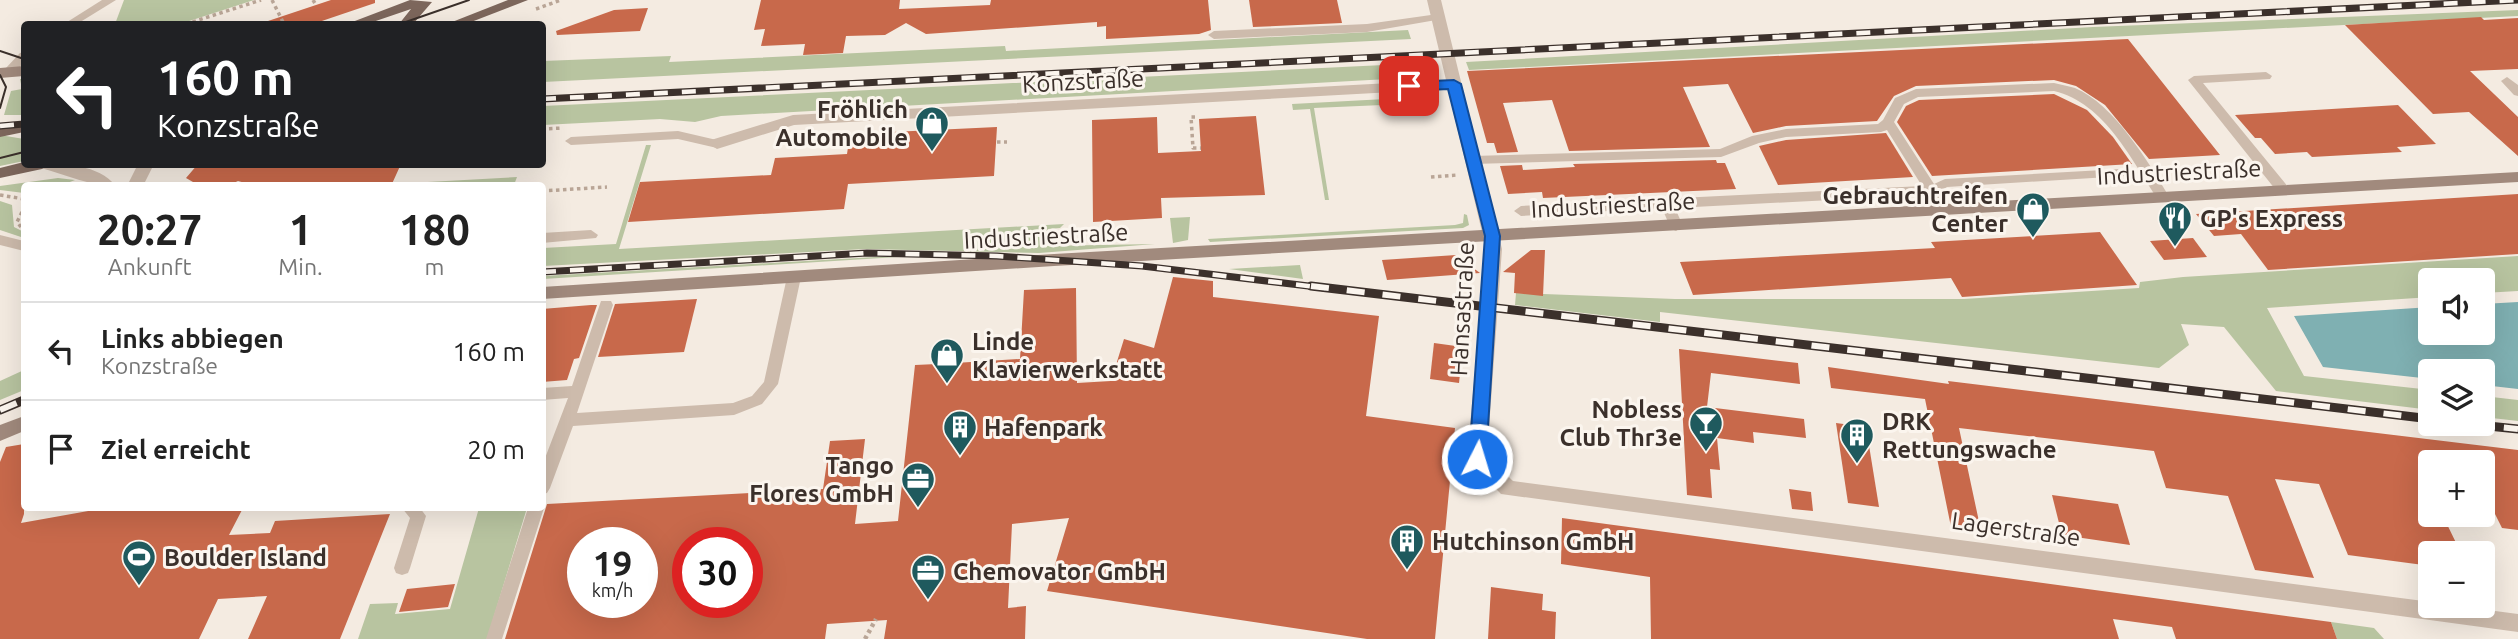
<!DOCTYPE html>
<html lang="de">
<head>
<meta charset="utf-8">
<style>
	body { margin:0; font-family:Ubuntu,sans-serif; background:#f6f6f6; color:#222; height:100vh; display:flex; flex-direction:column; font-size:26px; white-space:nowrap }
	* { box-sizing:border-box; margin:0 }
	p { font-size:23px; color:#767676 }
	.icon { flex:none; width:38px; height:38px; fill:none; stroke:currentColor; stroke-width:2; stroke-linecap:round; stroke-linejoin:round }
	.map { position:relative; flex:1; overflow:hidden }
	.drawer { position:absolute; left:21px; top:182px; width:525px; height:329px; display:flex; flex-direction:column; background:#fff; border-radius:7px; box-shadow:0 7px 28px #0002 }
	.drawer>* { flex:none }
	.hud { position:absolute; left:21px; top:21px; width:525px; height:147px; border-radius:7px; box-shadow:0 7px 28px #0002; background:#202124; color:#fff; overflow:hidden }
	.buttons { position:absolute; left:2418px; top:268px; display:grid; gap:14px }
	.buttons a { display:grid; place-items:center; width:77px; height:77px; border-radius:7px; background:#fff; box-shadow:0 7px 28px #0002; font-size:35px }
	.speed { position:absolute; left:567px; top:527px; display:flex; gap:14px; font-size:35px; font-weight:700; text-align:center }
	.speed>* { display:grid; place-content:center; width:91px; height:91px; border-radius:50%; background:#fff; box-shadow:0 7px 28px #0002; line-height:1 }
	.speed small { font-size:18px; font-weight:400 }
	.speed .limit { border:10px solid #d22; background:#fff; color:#111 }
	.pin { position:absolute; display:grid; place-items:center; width:60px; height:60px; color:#fff; margin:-30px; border-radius:14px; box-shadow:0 4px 10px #0006 }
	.me { position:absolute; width:77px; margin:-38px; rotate:5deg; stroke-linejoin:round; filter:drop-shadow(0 0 5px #0008) }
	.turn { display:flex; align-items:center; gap:24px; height:147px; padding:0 21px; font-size:32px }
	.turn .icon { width:91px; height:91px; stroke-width:2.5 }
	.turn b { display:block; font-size:49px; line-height:60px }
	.eta { display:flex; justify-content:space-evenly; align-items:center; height:119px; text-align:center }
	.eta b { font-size:42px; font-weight:700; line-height:49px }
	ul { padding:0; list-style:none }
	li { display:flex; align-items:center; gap:21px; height:98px; padding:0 21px; border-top:2px solid #e0e0e0 }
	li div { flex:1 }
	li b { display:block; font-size:26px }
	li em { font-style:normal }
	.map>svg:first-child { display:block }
	.green { fill:#b8c4a0 }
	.water { fill:#7fb0b2 }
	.building { fill:#c8694b; fill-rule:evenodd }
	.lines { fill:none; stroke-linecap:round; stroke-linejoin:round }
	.path-far1 { stroke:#b9a596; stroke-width:3.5; stroke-dasharray:3.5 3.5; stroke-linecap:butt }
	.path { stroke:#b9a596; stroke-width:4.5; stroke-dasharray:3.5 3.5; stroke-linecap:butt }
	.lane { fill:#cdbbac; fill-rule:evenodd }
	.street { fill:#cdbbac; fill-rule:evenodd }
	.secondary { fill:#a18a7d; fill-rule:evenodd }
	.primary { fill:#7d675c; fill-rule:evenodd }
	.tram { stroke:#3b302b; stroke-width:2 }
	.rail-far1-casing { stroke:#3b302b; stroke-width:7 }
	.rail-casing { stroke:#3b302b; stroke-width:9 }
	.rail-far1 { stroke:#fbf5ee; stroke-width:4.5; stroke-dasharray:14; stroke-linecap:butt }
	.rail { stroke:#fbf5ee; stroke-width:6; stroke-dasharray:18; stroke-linecap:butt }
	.route { fill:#1a73e8; stroke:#114b97; stroke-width:2 }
	.labels { text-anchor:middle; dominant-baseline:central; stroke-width:6; stroke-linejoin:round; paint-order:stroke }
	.street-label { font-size:24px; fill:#3b302b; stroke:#fbf5ee }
	.poi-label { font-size:24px; font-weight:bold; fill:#3b302b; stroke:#fbf5ee; text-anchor:start }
</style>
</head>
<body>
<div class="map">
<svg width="2518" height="639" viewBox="0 0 2518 639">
	<rect width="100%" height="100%" fill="#f4ebe1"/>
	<g class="green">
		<path d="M124,0h130l-74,24h-65z"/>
		<path d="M2518,10v6l-1049,54 -3,-8 627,-35z"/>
		<path d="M1408,30l3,9 -868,43v-21l128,-5 -2,6 336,-16 1,5z"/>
		<path d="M1425,63l2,9 -21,6 -685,38 -26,6 -35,-3 -117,6v-19z"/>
		<path d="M20,79h4v36h-20l7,-24 11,-2z"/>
		<path d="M1404,98l1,6 -91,4 15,92h-4l-15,-91 -17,1 -1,-6z"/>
		<path d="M0,135l24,4v22l-24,5z"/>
		<path d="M646,145h5l-32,104 445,-25 -4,4 -12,1 -6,8 1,9 112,-2 -116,9 -174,-4 -322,17v-18l73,-4z"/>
		<path d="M517,177l-3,8 -123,1v-2z"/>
		<path d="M58,178l17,2 -13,5 -38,1v7l-24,-3v-4z"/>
		<path d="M0,201l12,4 2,22 10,5v6l-24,-8z"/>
		<path d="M1464,214l3,1 2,10 -6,3 -253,14 -2,-3 247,-14 8,-2z"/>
		<path d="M1190,217l-2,23 -15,3 -3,-25z"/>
		<path d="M910,255l4,1 -371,23v-3z"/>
		<path d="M2518,256v35l-35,2v-13h-52v17l-164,11 37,68 127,14v20l-155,-19 -52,-64 -43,-3 8,21 -30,23 -499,-56v10l-145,-17 1,-12 159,6h289l175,-11 1,-6 43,-5z"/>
		<path d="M1300,265l3,14 -74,-10z"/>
		<path d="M24,370v20l-24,10v-19z"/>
		<path d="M2483,396l35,4v21l-35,-4z"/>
		<path d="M479,508h48l-40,131h-129l12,-35 28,-1 -3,11 55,-5z"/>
		<path d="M2331,622l43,6 10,11h-47z"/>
	</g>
	<path class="water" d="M2518,302v87l-35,-4v-14h-52v8l-108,-12 -29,-51 137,-9v25h52v-28z"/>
	<g class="building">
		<path d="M331,0h44v3l-62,21h-45v-3z"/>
		<path d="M761,0h139l-1,9 91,-4 1,-5h217l3,30 -12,4 -93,5v-13l-9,1v-5l-171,12 -20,-11 -21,12 -39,1 -3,17 -40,2 2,-11 -44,2 4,-17 -11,1z"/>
		<path d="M1249,0h88l5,23 -89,4z"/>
		<path d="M648,8l-8,23 -83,4 -1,-4 58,-21z"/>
		<path d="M2481,17l3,3 34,-2v51l-48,2 48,46v39l-49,-44 -36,2 -88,-89z"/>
		<path d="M2128,39l92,116 -71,4 -44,-54 -29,-19 -22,-6 -138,6 -22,10 -17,25 -91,5 -33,7 -25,-49 -45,3 27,60 -141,4 -17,-51 -49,3 15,49 -21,1 -3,-10h-7l-20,-72z"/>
		<path d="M2054,94l33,16 26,27 19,27 -200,12 -35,-54 9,-16 13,-6z"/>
		<path d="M2398,105l38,39 -39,3 5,5 -90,5 -5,-5 -32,2 -14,-16h-6l-20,-23z"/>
		<path d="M1256,116l9,79 -104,3 1,20 -69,4 -1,-102 65,-3 1,36 43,-2 -2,-32z"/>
		<path d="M997,127l-3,49 -146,8 -4,25 -216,13 12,-40 131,-7 4,-17 72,-4 3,-20z"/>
		<path d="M1886,133l27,44 -135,8 -19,-39 27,-6z"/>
		<path d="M1716,160l1,3h8l11,26 -193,9 -1,-6 -34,2 -8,-28 22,-1 1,5 52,-3 -2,-3z"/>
		<path d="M198,164h203l-10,22h-135l-18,-5 -11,5h-27l-14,-8z"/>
		<path d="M2518,194v60l-250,16 -27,-36 -27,2 -18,-22z"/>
		<path d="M2100,232l37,53 -175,12 -11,-19 -258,17 -13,-33 255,-14 -4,-6z"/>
		<path d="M2193,238l14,19 -43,3 -14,-19z"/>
		<path d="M1531,250h14l-2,46 -29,-3 1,-20 -12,-1z"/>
		<path d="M1456,255l24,18 -93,7 -5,-20z"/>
		<path d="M1173,277l40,4v16l166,19 -13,100 89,12 -20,211h-68l-320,-48 22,-73 -57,6 -4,84 18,-2 -1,33h-141l3,-19 -60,4 -2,15h-320l42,-135 276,-15 7,-48 35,-2 -10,85 43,-3 17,-156 22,-1v-7l18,-1v7l65,-4 4,-69 52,-2 1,95 34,-2 13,-42 30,9zM583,542h59v60h-59zM688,542h59v60h-59z"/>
		<path d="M697,299l-13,53 -86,5 17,-53z"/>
		<path d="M591,305h6l-18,53 -5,1 -7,21 -25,2v-73z"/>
		<path d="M1434,343l29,4 -4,36 -29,-4z"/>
		<path d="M1679,349l119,14 2,21 -89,-11 -4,34 97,12 2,19 -53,-6 1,11 -37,-5 3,32 -10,-1 2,29 -25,-3z"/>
		<path d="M1828,367l121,17 -1,-3 570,69v80l-16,-2 -11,-22 -8,-1v-43h-52v52h11l19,39h-30v13l-83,-11 -29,-71 -44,-5 39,99 -59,-8 -27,-74 -62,-8 -12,-37 -195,-23 22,103 -30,-4 -26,-128 -94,-11z"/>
		<path d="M1836,423l30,4 13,80 -31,-4z"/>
		<path d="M24,444v70l-3,9 84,-15h138l-14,27 41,-2 5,-12 115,-7 -50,125h-92l19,-43 -49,3 -19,40h-199v-177l6,-15z"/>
		<path d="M1789,489l22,3 2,19 -21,-2z"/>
		<path d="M2052,495l66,9 12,41 -68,-10z"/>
		<path d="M1562,518l769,104 6,17h-161l-4,-12 -59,-8 6,20h-468l-1,-62 -89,-13z"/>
		<path d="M455,584l-7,23 -49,5 8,-23z"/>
		<path d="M1491,587l52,7 -1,16 14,2 -1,27h-67z"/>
	</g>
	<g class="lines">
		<g class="path-far1">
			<path d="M272,0l12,24"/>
			<path d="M313,0l3,5"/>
			<path d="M536,9l25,-9"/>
			<path d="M186,24l75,-24"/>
			<path d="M1195,117h-4l2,31h8"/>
			<path d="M542,129l21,-1"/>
			<path d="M997,142h10"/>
			<path d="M1431,177l26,-2"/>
			<path d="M542,191l65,-4"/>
			<path d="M0,195l24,4"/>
			<path d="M21,227l-4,-5 7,-14"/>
		</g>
		<path class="path" d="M865,639l11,-20"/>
		<g class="lane">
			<path d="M102,0h14l-39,24h-13z"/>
			<path d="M1438,14l6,3 -2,2 -75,13 -153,7 -6,-4 6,-4 153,-7z"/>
			<path d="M24,52v10l-11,13h-8v-6l15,-16z"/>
			<path d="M2266,72l6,4 -2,3 -67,4 86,105 1,3 -6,4 -5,-1 -91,-114 6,-4z"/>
			<path d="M2507,77l11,8v11l-4,-1 -13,-14z"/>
			<path d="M2054,83c7,2 15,3 21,5 39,16 74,75 95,110l-1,3h-10c-27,-40 -54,-98 -105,-110l-136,6 -14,7 -10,18 40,62 11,-5 176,-10 6,4 -2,3 -178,11 -8,5 12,18 -7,5 -5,-2 -11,-18 -253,13 8,18 -7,5 -5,-2 -9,-21 -141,8 -7,-5 7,-5 401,-20 -35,-56 -6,2 -95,5 -27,6 -38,14 -248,7 -6,-4 6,-4 247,-7 32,-13 34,-7 92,-5 5,-4 12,-22 21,-9z"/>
			<path d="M678,131l43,10 2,3 -6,4 -39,-9 -107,6 -6,-4 6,-4z"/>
			<path d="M591,230l7,5 -2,3 -54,5v-10z"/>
			<path d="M0,235l24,6v10l-24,-6z"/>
			<path d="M794,272l7,5 -23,107 -16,20 -28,11 -161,11 -23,62 -3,5 -5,1v-28l26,-68 -26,2v-12l30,-2 29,-85h10l2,4 -36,108 156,-10 19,-7 12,-14 23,-105z"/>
			<path d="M542,505l2,3 -42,131h-16l42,-131h14z"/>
			<path d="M402,508h18l6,8 -16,52 -2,5 -6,2 -6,-2 -2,-5 16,-50z"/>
		</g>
		<g class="street">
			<path d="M1427,0h14l61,249 -15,207 26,25 918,121v4h26l61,8v18l-1017,-138 -34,-35 19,-210 -38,-160 -654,36 -77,24 -8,-5 2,-4 82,-25 653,-35z"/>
			<path d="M39,164c26,0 59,0 77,22 -25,0 -50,-11 -75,-18z"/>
			<path d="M138,164h16l-11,22h-16z"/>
		</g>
		<g class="secondary">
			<path d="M24,66v10l-24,2v-10z"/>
			<path d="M2518,172v10l-1464,84 -512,33v-12l512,-33z"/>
			<path d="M24,416v15l-24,10v-16z"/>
		</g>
		<g class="primary">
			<path d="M410,0l22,2 -19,22h-14l12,-15 -44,15h-20z"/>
			<path d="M508,0h20l-62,24h-19z"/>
			<path d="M24,122v10l-24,5v-10z"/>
			<path d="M24,162l26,2 -8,5 -42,9v-10z"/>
		</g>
		<g class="tram">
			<path d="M400,24l69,-24"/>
			<path d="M0,51l24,8"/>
			<path d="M0,75l6,12 -6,21"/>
			<path d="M0,158l24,-6"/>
		</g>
		<g class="rail-far1-casing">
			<g id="rail-far1">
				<path d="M542,99l1976,-99"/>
				<path d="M0,126l24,-2"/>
				<path d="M542,272l325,-19 130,3 145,10 183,22"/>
			</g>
		</g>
		<g class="rail-casing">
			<g id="rail">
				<path d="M1311,286l1120,133"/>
				<path d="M0,410l24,-10"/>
				<path d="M2468,424l50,5"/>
			</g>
		</g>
		<use href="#rail-far1" class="rail-far1"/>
		<use href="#rail" class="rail"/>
	</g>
	<path class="route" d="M1454,80l7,4 39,152 -14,223 -9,7 -8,-7 16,-223 -37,-147 -39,2 -7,-5 7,-4z"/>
	<defs>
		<g id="shop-pin" transform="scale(1.75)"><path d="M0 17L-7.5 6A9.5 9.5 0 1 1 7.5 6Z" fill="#1f5a5e" stroke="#fbf5ee"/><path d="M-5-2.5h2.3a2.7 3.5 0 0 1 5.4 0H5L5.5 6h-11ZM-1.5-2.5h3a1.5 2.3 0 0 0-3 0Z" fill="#fff"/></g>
		<g id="restaurant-pin" transform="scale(1.75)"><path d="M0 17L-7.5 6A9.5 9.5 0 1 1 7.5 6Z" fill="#1f5a5e" stroke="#fbf5ee"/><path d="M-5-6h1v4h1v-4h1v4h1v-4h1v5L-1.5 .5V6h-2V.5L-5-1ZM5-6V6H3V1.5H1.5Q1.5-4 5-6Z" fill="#fff"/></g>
		<g id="bar-pin" transform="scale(1.75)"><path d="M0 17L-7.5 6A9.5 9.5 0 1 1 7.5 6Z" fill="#1f5a5e" stroke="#fbf5ee"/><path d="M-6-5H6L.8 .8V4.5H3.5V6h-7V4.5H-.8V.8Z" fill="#fff"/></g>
		<g id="building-pin" transform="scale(1.75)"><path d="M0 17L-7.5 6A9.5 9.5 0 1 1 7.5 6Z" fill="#1f5a5e" stroke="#fbf5ee"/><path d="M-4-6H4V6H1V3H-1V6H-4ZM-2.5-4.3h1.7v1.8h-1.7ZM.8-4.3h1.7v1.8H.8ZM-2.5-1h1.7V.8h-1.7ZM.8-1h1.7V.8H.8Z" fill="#fff"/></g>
		<g id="office-pin" transform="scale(1.75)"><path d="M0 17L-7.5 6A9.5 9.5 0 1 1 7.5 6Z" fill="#1f5a5e" stroke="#fbf5ee"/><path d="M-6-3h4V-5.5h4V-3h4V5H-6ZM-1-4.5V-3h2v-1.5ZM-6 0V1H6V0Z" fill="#fff"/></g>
		<g id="stadium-pin" transform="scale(1.75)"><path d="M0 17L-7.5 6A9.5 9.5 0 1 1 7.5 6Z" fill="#1f5a5e" stroke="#fbf5ee"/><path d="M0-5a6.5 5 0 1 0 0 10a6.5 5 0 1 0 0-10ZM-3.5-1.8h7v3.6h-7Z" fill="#fff"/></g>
	</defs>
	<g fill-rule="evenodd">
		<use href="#shop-pin" x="932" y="123"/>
		<use href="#shop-pin" x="2033" y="209"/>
		<use href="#restaurant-pin" x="2175" y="218"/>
		<use href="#shop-pin" x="947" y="355"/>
		<use href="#bar-pin" x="1706" y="423"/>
		<use href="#building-pin" x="960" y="427"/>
		<use href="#building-pin" x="1857" y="435"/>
		<use href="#office-pin" x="918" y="479"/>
		<use href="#building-pin" x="1407" y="541"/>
		<use href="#stadium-pin" x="139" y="557"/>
		<use href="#office-pin" x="928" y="571"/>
	</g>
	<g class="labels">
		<g class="street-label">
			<text transform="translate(1083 81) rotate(-3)">Konzstraße</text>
			<text transform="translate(2179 172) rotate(-3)">Industriestraße</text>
			<text transform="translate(1613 205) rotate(-3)">Industriestraße</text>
			<text transform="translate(1046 236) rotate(-3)">Industriestraße</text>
			<text transform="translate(1462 309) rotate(-87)">Hansastraße</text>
			<text transform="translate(2016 529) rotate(8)">Lagerstraße</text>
		</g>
		<g class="poi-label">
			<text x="908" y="109" text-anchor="end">Fröhlich<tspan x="908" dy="28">Automobile</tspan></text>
			<text x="2008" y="195" text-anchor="end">Gebrauchtreifen<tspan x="2008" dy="28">Center</tspan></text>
			<text x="2200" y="218">GP's Express</text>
			<text x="972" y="341">Linde<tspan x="972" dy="28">Klavierwerkstatt</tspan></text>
			<text x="1682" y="409" text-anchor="end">Nobless<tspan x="1682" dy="28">Club Thr3e</tspan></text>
			<text x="1882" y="421">DRK<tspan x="1882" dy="28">Rettungswache</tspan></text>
			<text x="984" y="427">Hafenpark</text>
			<text x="894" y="465" text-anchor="end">Tango<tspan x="894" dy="28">Flores GmbH</tspan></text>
			<text x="1432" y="541">Hutchinson GmbH</text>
			<text x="164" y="557">Boulder Island</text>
			<text x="953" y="571">Chemovator GmbH</text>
		</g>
	</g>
</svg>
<div class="buttons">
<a><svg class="icon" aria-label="sound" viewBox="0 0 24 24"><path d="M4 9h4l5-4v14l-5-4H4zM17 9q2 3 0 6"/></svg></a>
<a><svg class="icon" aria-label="layers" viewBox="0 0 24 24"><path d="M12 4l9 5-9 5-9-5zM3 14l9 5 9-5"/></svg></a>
<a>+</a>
<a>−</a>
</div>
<div class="speed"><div>19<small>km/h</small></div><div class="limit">30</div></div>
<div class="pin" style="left:1409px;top:86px;background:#d93025"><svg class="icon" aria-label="arrive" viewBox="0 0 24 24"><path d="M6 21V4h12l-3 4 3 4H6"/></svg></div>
<svg class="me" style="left:1477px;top:459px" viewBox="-20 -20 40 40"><circle r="17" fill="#1a73e8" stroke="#fff" stroke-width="3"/><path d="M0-11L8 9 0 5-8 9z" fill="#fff"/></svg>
<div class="hud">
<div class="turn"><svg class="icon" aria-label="left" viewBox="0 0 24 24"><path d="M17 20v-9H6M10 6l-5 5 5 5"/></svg><div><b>160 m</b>Konzstraße</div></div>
</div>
<section class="drawer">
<div class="eta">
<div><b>20:27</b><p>Ankunft</p></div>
<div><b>1</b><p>Min.</p></div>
<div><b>180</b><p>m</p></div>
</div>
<ul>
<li><svg class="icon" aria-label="left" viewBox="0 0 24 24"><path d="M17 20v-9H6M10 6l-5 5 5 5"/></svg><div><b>Links abbiegen</b><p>Konzstraße</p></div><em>160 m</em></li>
<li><svg class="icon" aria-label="arrive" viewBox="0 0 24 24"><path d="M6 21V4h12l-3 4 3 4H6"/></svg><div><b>Ziel erreicht</b></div><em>20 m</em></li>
</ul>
</section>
</div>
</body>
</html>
